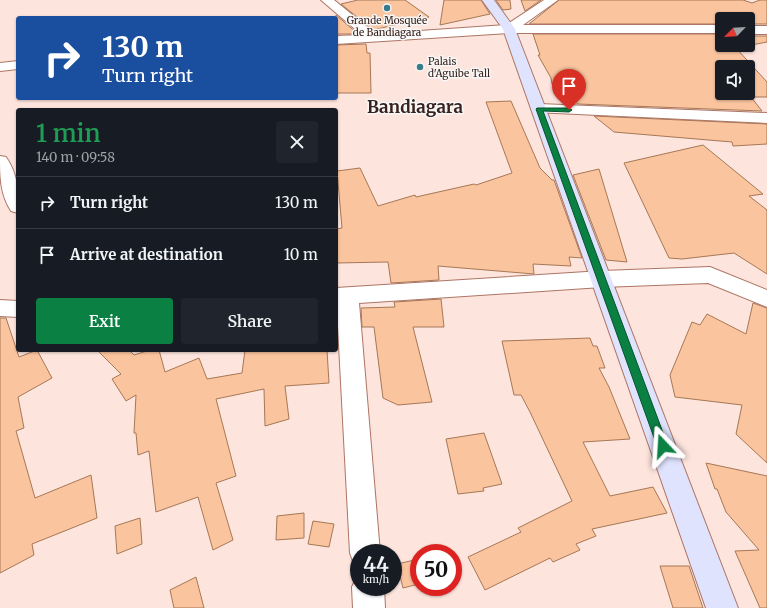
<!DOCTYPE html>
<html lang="en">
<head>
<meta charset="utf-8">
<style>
	body { margin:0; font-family:Merriweather,serif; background:#20242c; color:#f1f3f6; height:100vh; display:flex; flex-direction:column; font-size:15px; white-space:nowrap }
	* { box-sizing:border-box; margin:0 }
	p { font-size:13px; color:#9ea1a6 }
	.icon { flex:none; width:22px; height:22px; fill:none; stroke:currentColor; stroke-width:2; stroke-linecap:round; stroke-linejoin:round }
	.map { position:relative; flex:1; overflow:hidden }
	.sheet { position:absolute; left:16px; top:108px; width:322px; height:244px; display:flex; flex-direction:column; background:#171b24; border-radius:4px; box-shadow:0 1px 3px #0004 }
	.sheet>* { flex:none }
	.hud { position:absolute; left:16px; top:16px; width:322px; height:84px; border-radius:4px; box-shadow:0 1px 3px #0004; background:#1a4fa0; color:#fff; overflow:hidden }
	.needle { width:26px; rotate:245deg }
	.fabs { position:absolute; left:715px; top:12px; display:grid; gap:8px }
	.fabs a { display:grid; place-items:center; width:40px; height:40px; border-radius:4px; background:#171b24; box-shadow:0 1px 3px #0004; font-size:20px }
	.speed { position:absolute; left:350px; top:544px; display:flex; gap:8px; font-size:20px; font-weight:700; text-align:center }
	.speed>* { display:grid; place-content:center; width:52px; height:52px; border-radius:50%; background:#171b24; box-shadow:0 1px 3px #0004; line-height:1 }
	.speed small { font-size:10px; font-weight:400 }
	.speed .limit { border:6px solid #d22; background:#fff; color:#111 }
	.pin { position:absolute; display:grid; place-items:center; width:34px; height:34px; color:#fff; margin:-41px -17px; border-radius:50% 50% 50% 0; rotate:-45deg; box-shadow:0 0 4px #0007 }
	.pin .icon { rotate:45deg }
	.me { position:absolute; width:44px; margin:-22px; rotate:340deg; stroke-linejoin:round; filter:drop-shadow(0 0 3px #0008) }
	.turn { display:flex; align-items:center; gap:14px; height:84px; padding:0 20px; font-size:18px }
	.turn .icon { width:52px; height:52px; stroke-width:2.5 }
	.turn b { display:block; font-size:28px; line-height:34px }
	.round { display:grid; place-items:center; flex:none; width:42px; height:42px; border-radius:4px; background:#20242c }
	.overview { display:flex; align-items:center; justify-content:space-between; height:68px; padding:0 20px }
	h1 { font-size:24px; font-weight:600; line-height:30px; color:#1e9e55 }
	.cta { display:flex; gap:8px; margin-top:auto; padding:8px 20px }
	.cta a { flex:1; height:46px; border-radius:4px; background:#0b8043; color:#fff; font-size:16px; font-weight:600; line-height:46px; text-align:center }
	.cta a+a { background:#20242c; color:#f1f3f6 }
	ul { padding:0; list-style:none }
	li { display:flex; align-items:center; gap:12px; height:52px; padding:0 20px; border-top:1px solid #363941 }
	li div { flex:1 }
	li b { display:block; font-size:15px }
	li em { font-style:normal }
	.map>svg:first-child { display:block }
	.building { fill:#fac49e; stroke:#a67856; fill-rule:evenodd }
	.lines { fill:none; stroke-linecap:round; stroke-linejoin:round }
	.minor-casing { stroke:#ad7565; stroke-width:2 }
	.secondary-casing { stroke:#ad7565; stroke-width:2 }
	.minor { fill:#fff; fill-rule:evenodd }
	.secondary { fill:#dfe3fe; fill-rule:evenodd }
	.route { fill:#0b8043; stroke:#07532c }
	.poi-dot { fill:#387b8b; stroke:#f7f7f7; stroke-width:1.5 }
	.labels { text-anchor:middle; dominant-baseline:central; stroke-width:3; stroke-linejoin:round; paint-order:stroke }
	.far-poi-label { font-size:10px; fill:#39221b; stroke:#f7f7f7 }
	.far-town-label { font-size:17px; font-weight:bold; fill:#39221b; stroke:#f7f7f7 }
</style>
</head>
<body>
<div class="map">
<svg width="767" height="608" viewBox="0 0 767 608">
	<rect width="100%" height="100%" fill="#fde4dc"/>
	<g class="building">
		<path d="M358,0h47l24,17 -56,13 -32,-26z"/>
		<path d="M444,0h37l9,14 -50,11z"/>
		<path d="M496,0h14l1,9 -8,1z"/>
		<path d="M521,0h20l-16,11z"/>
		<path d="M559,0h184l9,3 8,-3h7v24h-19v-5h-26v5h-193z"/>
		<path d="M336,15l22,19h-22z"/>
		<path d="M533,34h189v11h26v-9h19v6l-31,6 31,34v15h-16l11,14 -184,-7 -26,-20 -1,-6 -13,-23h2zM722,67h26v26h-26z"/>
		<path d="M366,44l1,9h3l1,40h-35v-48z"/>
		<path d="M511,101l29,67 12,12h2l28,78 -13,-1 2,9 -38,-2 1,10 -96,-8 1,14 -48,3 -3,-21 -52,1v-34l6,-1 -5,-57 23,-3 18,38 37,-11 1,2 58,-13 2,1 36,-12 -26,-71z"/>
		<path d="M594,116l173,8v20l-34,2 -1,-4 -118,-10z"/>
		<path d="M703,145l60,49 -14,2 18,14v64l-33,-21 -52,6 -13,-1 -45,-95z"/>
		<path d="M599,169l28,93 -21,-2 -33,-85z"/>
		<path d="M441,299l3,28h-31l19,75 -34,3 -15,-7 -9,-71h-12l-1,-19 34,-1 -1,-5z"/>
		<path d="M753,303l14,5v155l-31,-29 6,-29 -67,-8 -5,-22 22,-53 8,3 7,-11 39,20z"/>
		<path d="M0,318h6l13,39 18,-7 15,28 -34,19 6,31 -8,3 19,67 56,-23 6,43 -65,26 2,11 -34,18z"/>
		<path d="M590,338l3,8h4l8,22h-6l10,19 21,52 -47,3 27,54 43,-9 14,26 -75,16 4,7 -20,8 4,6 -27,12 -3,-4 -65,32 -17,-33 53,-25 -3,-4 54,-27 -42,-89 -9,-17h-7l-12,-54z"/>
		<path d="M97,350h32l5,5 16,-5h9l6,22 34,-14 8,21 35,-6 3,-23h82l2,33 -44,3 4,33 -24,7 -1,-37 -48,10 20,77 -20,7 17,57 -20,10 -15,-53 -42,15 -7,-61 -11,4 -2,-22h-2l2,-38 -10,6 -14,-22 9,-5z"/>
		<path d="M484,433l18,51 -19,4 1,3 -26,3 -12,-55z"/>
		<path d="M706,463l61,13v132h-7l-25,-57 24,-1 -33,-38 -9,-23h-2z"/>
		<path d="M304,513v25l-28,2 1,-24z"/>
		<path d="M140,518l2,26 -25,10 -2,-28z"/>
		<path d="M313,521l21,3 -5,23 -21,-3z"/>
		<path d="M419,559v25l-16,4 -6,-24z"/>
		<path d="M660,566h29l14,42h-30z"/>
		<path d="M196,577l8,31h-30l-4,-18z"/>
	</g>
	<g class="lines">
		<g class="minor-casing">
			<g id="minor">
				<path d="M321,0h13l42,34 130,-9 38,-25h14l-35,25h199v8h-213l-173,11v-8l26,-1z"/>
				<rect x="748" y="26" width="19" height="8"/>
				<path d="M18,61v8l-18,2v-8z"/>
				<path d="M539,104l228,9v10l-233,-11 -3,-3 3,-3z"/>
				<path d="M0,156l6,1c13,19 12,35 12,56l-7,-2c-11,-17 -11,-35 -11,-55z"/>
				<path d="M710,267l57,23v17l-59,-24 -106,4 -243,16 21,250h-21v13l-5,-2 -4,-11 -14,-265 266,-17z"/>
				<path d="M0,300l18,1v16l-18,-1z"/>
				<path d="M359,575v12h25l1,21h-32l-1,-21 5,-11z"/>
			</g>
		</g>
		<g class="secondary-casing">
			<path id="secondary" d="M482,0h12l21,29 223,579h-32l-203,-579z"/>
		</g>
		<use href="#minor" class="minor"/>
		<use href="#secondary" class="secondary"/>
	</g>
	<path class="route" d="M537,108h32l3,2 -3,2 -26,-1 125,335 -1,4 -4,1 -4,-1 -2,-4 -121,-337z"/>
	<g class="poi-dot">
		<circle cx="387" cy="8" r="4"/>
		<circle cx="420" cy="67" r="4"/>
	</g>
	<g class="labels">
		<g class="far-poi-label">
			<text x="387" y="20">Grande Mosquée<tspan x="387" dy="12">de Bandiagara</tspan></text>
			<text x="428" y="61" text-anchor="start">Palais<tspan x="428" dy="12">d'Aguibe Tall</tspan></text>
		</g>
		<g class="far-town-label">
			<text x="415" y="107">Bandiagara</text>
		</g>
	</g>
</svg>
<div class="fabs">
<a><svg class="needle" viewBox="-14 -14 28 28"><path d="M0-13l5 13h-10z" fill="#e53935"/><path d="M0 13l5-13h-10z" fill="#9ea1a6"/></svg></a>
<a><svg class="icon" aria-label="sound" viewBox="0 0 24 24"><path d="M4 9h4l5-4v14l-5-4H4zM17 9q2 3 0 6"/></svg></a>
</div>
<div class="speed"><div>44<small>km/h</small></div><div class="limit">50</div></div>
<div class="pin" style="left:569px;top:110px;background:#d93025"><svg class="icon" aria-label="arrive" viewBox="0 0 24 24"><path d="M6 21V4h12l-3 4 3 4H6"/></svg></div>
<svg class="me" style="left:663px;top:446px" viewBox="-20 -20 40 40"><path d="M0-17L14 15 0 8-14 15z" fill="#0b8043" stroke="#fff" stroke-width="4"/></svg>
<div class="hud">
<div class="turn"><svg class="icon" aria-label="right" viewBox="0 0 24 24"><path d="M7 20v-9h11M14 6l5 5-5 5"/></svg><div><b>130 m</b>Turn right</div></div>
</div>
<section class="sheet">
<div class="overview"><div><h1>1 min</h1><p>140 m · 09:58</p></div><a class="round"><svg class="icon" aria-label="close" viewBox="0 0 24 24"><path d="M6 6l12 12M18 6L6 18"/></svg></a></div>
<ul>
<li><svg class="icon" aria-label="right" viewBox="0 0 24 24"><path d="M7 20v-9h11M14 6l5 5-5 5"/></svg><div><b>Turn right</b></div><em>130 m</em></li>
<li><svg class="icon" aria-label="arrive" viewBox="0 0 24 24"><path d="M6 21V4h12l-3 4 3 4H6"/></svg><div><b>Arrive at destination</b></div><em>10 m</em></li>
</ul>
<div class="cta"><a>Exit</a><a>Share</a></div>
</section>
</div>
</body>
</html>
